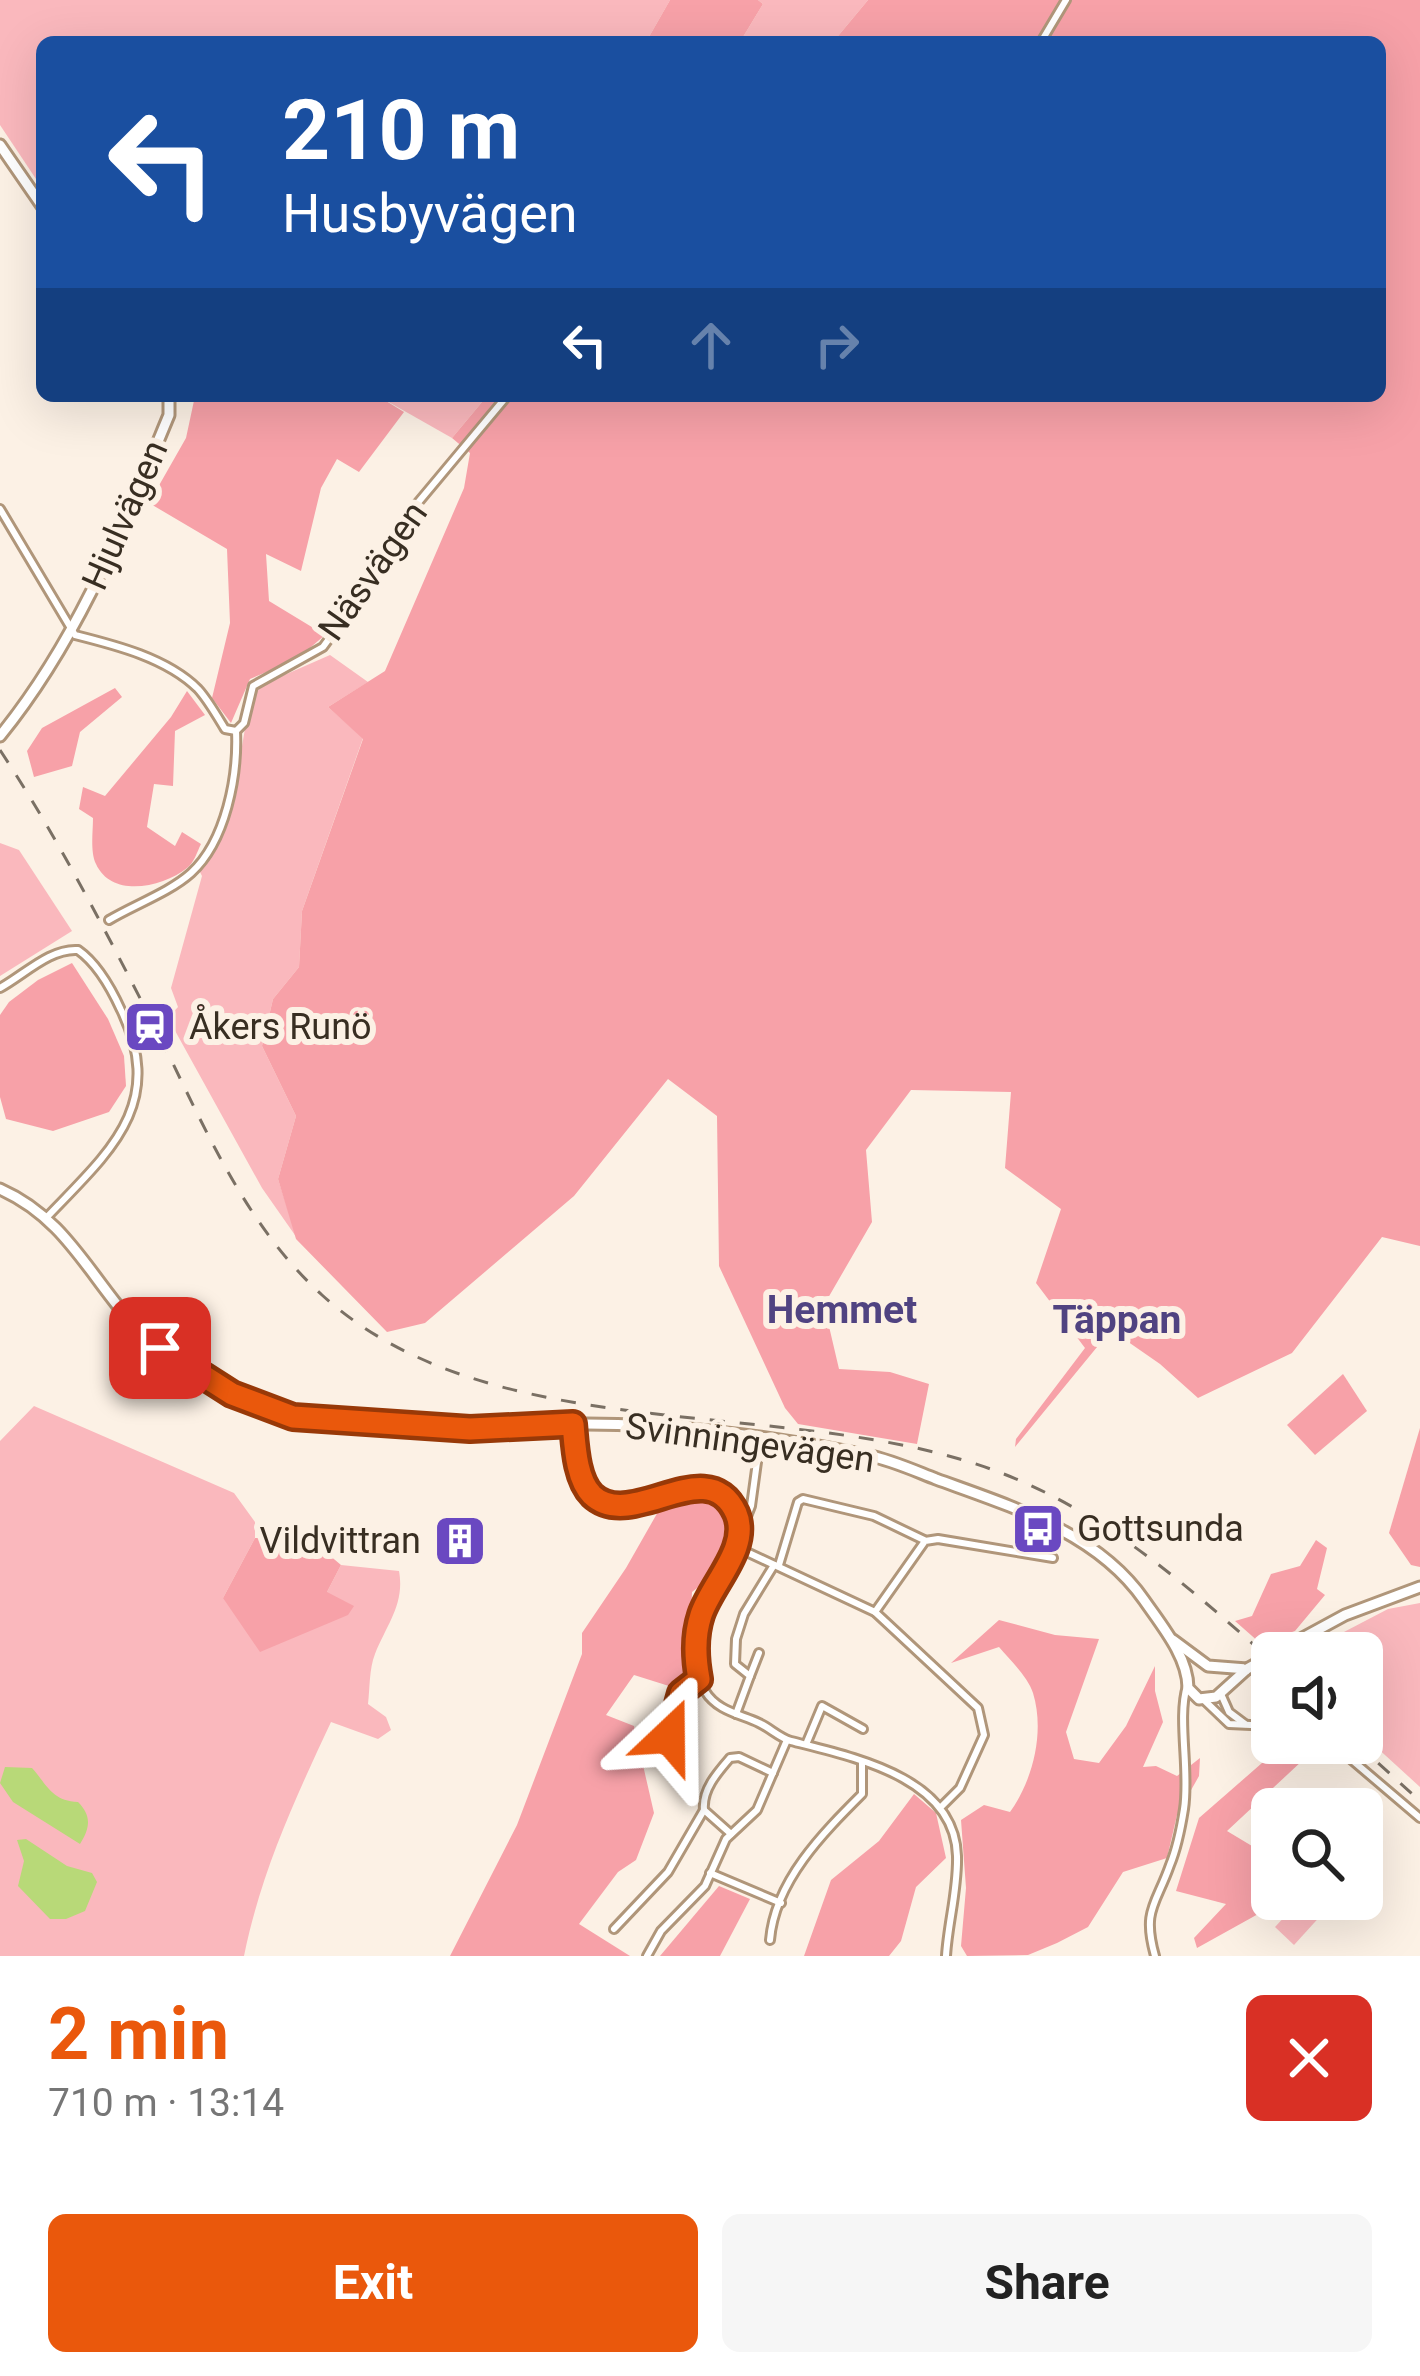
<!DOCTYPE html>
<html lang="en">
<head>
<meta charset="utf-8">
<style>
	body { margin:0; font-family:Roboto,sans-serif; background:#f6f6f6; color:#222; height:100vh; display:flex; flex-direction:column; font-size:45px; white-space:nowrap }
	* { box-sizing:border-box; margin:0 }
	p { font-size:39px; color:#767676 }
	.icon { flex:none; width:66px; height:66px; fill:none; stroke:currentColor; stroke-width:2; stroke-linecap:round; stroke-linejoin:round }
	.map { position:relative; height:1956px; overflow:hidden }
	.panel { display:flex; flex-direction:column; background:#fff; flex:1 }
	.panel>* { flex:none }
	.guide { position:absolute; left:36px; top:36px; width:1350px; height:366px; border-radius:18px; box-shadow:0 12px 48px #0002; background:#1a4fa0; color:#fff; overflow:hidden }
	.tools { position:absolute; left:1251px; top:1632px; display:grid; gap:24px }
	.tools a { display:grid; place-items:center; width:132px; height:132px; border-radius:18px; background:#fff; box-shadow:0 12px 48px #0002; font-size:60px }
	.pin { position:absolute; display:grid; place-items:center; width:102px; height:102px; color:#fff; margin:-51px; border-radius:24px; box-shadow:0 6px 18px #0006 }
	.me { position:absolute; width:132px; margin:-66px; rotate:23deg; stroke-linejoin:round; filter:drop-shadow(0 0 9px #0008) }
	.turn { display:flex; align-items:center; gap:42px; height:252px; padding:0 48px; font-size:54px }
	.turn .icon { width:156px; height:156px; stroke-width:2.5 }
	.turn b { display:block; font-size:84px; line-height:102px }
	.lanes { display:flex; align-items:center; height:114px; padding:0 48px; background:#0003; justify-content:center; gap:60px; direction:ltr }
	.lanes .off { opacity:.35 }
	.round { display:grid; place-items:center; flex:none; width:126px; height:126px; border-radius:18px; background:#f6f6f6 }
	.overview { display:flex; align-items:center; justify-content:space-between; height:204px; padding:0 48px }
	h1 { font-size:72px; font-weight:700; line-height:90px; color:#ea580c }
	.cta { display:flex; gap:24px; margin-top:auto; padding:24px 48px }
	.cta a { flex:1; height:138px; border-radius:18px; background:#ea580c; color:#fff; font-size:48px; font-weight:700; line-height:138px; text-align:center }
	.cta a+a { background:#f6f6f6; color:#222 }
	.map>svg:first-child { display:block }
	.green { fill:#fab8bd }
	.forest { fill:#f7a1a8 }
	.water { fill:#b8d978 }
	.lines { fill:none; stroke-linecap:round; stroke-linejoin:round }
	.street-casing { stroke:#b0967a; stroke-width:12 }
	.secondary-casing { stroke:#b0967a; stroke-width:15 }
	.street { stroke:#fff; stroke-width:6 }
	.secondary { stroke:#fff; stroke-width:9 }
	.rail { stroke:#7a7064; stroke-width:3; stroke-dasharray:15 15; stroke-linecap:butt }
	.secondary-bridge-casing { stroke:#b0967a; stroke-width:15; stroke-linecap:butt }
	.secondary-bridge { stroke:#fff; stroke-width:9 }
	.route-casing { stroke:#983908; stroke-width:30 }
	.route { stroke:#ea580c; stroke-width:21 }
	.labels { text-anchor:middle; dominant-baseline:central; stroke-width:12; stroke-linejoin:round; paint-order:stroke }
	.street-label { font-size:36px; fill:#382e22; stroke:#fcf1e5 }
	.poi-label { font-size:36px; fill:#382e22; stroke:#fcf1e5; text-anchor:start }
	.neighbourhood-label { font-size:39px; font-weight:bold; fill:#504381; stroke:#fcf1e5 }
</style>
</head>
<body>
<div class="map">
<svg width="1420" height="1956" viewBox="0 0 1420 1956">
	<rect width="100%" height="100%" fill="#fcf1e5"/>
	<g class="green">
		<path d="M0,0h670l-24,42h-604v146l-42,-63z"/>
		<path d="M758,0h110l-35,42h-93l23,-38z"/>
		<path d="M378,396h109l-35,42z"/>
		<path d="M330,655l38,27 -40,25 35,31 -61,173 -3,56 -26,32 -11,47 34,70 -18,63 19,59 -35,-50 -94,-170 10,-11 -7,-19 31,-112 -3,-6 31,-53 20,-118 14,-15z"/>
		<path d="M0,843l19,7 53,81 -72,45z"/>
		<path d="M34,1406l200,87 21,29v16l-32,60 104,-6 14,-27 58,6c6,33 -12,53 -24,83 -6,15 -5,34 -7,50l18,13 5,13 -13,9 -47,-17c-36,77 -70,150 -87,234h-244v-515z"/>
		<path d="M1420,1603v184l-58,-53v-81h-30l13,-15 -3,-5 46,-24z"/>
		<path d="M1301,1899h8l15,13 -30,33 -19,-18z"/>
	</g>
	<g class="forest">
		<path d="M670,0h88l5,4 -23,38h-94z"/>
		<path d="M868,0h552v1246l-38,-9 -90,116 -94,45 -38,-34 -49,-34 -96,117 1,-8 69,-91 -49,-65 25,-74 -56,-41 6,-76 -100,-2 -45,60 6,72 -48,83 15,64 51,3 39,12 -12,60 -119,-20 -13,-16 -66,-142 -2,-150 -49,-37 -94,117 -149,127 -38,9 -91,-93 -18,-60 18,-63 -34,-70 11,-47 26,-32 3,-56 61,-172 -35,-32 57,-36 79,-183 6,-35 -18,-15 35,-42h893v-354h-547z"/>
		<path d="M195,396h183l26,16 -45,60 -22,-13 -16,29 -20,83 -35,-17 3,47 56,34 -28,24 -47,20 -19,44 -19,-25 18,-75 -3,-74 -78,-46 37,-65z"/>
		<path d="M115,688l7,9 -42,35 -8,34 -38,11 -7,-26 15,-23z"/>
		<path d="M187,691l18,24 -30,16 -2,55 -19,-2 -7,43 28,19 7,-14 19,12c-4,8 -7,19 -14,24 -24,19 -75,31 -91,-4 -6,-12 -3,-32 -3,-46l-14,-9 4,-22 22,9 66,-79z"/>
		<path d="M72,963l36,56 16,37 2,30 -17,26 -56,19 -47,-12 -6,-22v-82l9,-13 29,-22z"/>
		<path d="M1343,1374l24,37 -52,44 -28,-30z"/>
		<path d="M1420,1428v139l-9,-2 -22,-32z"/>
		<path d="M684,1493c34,9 38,13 49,47l-19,35 -22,17 -3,75 -20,19 -35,-11 -28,40 28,11 20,87 -18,47 -18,12 -39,52 51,32h-180l67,-131 65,-171v-21l44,-65 37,-65z"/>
		<path d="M255,1538h54l32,27 -14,27 27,14 -6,9 -88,37 -37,-54z"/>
		<path d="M1316,1540l11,8 -10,41 8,6 -30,36 -35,12 -25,-22 17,-5 19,-42 29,-8z"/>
		<path d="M999,1620l56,15 44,4 -33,93 8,27 25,4 27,-37 29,-60v25l8,31 -20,45 13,-1 21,10 23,-18 -1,18 -22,39 -10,43 -44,14 -35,55 -31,16 -29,12 -61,1 -6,-10 5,-58 -5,-68 23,-15 26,7c23,-32 35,-80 23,-119 -5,-16 -23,-33 -34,-46l-48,16z"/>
		<path d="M1285,1743l33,3 -91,85 45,27v39l-12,16 -63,35 -3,-10 32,-34 -50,-13 23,-73z"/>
		<path d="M914,1794l22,19 10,45 -30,29 -15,54 -12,15h-85l27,-76 48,-39z"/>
		<path d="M719,1886l31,13 -30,57h-60z"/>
	</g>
	<g class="water">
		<path d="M5,1767l27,1c15,17 20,33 46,34 14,14 12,26 2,42l-67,-42 -13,-19z"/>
		<path d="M26,1839l41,27 25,7 5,9 -12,29 -19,8h-16l-32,-33 6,-25 -7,-21z"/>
	</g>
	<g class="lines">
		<g class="street-casing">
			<g id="street">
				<path d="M1041,42l25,-42"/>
				<path d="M0,509l75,126c40,10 92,23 123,54 10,11 19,27 27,40l11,2"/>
				<path d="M236,731l8,-8 9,-37 70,-39 64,-87 24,-49 96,-115"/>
				<path d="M109,920c25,-15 61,-28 82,-47 35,-32 47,-97 45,-142"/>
				<path d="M0,988c24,-13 50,-40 78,-38 20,14 33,38 43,60 46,95 -12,142 -74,207"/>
				<path d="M573,1425c2,21 3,54 19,70 39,37 102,-36 138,8 37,47 -69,118 -25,188 12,20 35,23 54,32 11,5 21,15 32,18 62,16 164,36 166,115 1,33 -9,67 -11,100"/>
				<path d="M741,1532l10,-26 9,-66"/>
				<path d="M736,1547l139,65 103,96 6,27 -24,53 -18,18"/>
				<path d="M779,1565l19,-63 5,-3 71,17 50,24"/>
				<path d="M875,1612l50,-71 13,-2 115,19"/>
				<path d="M750,1676l9,-23"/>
				<path d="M1221,1694l8,18 16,12"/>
				<path d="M1205,1701l24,23 43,2"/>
				<path d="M736,1714l14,-38 -15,-12 1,-25 8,-25 30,-49"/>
				<path d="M807,1742l15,-36 41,23"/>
				<path d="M1332,1743l88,75"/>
				<path d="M678,1751c-18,-23 -5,-59 21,-71"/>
				<path d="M731,1834l-27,-24c-2,-20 13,-37 26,-52l9,-1 34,16"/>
				<path d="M710,1873l71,30"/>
				<path d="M614,1929l54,-57 36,-62"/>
				<path d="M770,1940c5,-59 53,-107 92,-146v-31"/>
				<path d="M647,1956l14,-25 44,-45 21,-47 31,-29 30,-70"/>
				<path d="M1155,1956c-13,-46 1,-51 15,-91 7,-17 11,-37 14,-56 6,-38 -7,-91 3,-123"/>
			</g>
		</g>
		<g class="secondary-casing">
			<g id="secondary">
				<path d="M0,145l42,61"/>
				<path d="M0,736c78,-96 122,-208 169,-321v-19"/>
				<path d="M0,1189c61,27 85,78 126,127 35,41 91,78 143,95 35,11 72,12 108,14 69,3 132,-1 200,-1 91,-1 200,13 290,31 24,5 46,15 69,24 74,27 161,53 208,121 18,26 44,57 44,88l11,11 17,-2 31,-28"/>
				<path d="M1173,1640l35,26 39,3"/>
				<path d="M1275,1653l70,-38 75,-28"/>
			</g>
		</g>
		<use href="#street" class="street"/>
		<use href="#secondary" class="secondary"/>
		<g class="rail">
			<path d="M0,750c60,91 109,188 159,285 45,91 86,190 163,260 164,149 437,104 641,165 123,36 215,117 309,201"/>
			<path d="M1356,1743l64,58"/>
		</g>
		<g class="secondary-bridge-casing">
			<path id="secondary-bridge" d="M1247,1669l25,-14"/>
		</g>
		<use href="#secondary-bridge" class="secondary-bridge"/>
	</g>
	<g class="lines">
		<g class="route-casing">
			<path id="route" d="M160,1348l72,46 61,23 177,12 103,-5c2,21 3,55 19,71 40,38 115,-45 144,18 15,34 -25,71 -35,102 -7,21 -6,43 -2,64l-18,14 -12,43"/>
		</g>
		<use href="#route" class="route"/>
	</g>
	<defs>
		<g id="station-square" transform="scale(2.7)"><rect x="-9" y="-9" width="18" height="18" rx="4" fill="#6a48c1" stroke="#fcf1e5"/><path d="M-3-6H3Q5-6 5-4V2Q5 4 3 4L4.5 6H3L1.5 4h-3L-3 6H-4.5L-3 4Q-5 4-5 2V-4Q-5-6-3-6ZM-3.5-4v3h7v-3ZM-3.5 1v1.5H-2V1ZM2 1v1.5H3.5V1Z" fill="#fff"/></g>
		<g id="bus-square" transform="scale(2.7)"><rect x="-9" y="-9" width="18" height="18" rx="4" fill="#6a48c1" stroke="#fcf1e5"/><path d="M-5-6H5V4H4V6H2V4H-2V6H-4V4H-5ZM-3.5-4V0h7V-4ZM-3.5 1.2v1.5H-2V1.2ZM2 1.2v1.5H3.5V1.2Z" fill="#fff"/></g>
		<g id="building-square" transform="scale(2.7)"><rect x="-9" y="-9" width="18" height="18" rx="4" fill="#6a48c1" stroke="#fcf1e5"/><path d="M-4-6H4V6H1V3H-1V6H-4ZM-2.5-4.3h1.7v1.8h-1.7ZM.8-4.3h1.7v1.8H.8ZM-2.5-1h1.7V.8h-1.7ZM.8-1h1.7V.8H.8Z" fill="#fff"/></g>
	</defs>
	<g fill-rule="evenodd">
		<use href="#station-square" x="150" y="1027"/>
		<use href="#bus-square" x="1038" y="1529"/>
		<use href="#building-square" x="460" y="1541"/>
	</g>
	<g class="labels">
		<g class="street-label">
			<text transform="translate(125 515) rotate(-66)">Hjulvägen</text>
			<text transform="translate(373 571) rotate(-55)">Näsvägen</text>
			<text transform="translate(750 1443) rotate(8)">Svinningevägen</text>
		</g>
		<g class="poi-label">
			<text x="189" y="1027">Åkers Runö</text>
			<text x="1077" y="1529">Gottsunda</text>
			<text x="421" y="1541" text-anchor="end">Vildvittran</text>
		</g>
		<g class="neighbourhood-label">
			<text x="842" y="1310">Hemmet</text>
			<text x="1117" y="1320">Täppan</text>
		</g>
	</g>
</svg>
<div class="tools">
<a><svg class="icon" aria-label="sound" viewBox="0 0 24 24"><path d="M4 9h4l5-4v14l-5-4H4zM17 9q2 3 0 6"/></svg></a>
<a><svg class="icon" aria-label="search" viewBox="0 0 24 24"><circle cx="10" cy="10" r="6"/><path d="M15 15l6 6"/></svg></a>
</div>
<div class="pin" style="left:160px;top:1348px;background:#d93025"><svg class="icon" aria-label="arrive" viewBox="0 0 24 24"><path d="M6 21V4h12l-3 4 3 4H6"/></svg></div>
<svg class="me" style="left:669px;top:1736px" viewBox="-20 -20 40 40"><path d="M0-17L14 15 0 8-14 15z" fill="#ea580c" stroke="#fff" stroke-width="4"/></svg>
<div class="guide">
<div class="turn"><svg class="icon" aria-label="left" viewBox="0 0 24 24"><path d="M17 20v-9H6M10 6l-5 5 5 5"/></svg><div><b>210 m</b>Husbyvägen</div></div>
<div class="lanes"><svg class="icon" aria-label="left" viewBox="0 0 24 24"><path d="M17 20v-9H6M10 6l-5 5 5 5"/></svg><svg class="icon off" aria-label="ahead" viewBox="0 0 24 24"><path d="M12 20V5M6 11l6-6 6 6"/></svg><svg class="icon off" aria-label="right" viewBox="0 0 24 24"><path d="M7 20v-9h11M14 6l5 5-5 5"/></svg></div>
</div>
</div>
<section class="panel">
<div class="overview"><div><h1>2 min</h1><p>710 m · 13:14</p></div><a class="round" style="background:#d93025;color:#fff"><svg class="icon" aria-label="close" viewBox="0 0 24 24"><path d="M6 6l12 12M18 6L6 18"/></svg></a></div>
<div class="cta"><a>Exit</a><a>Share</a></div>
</section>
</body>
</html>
